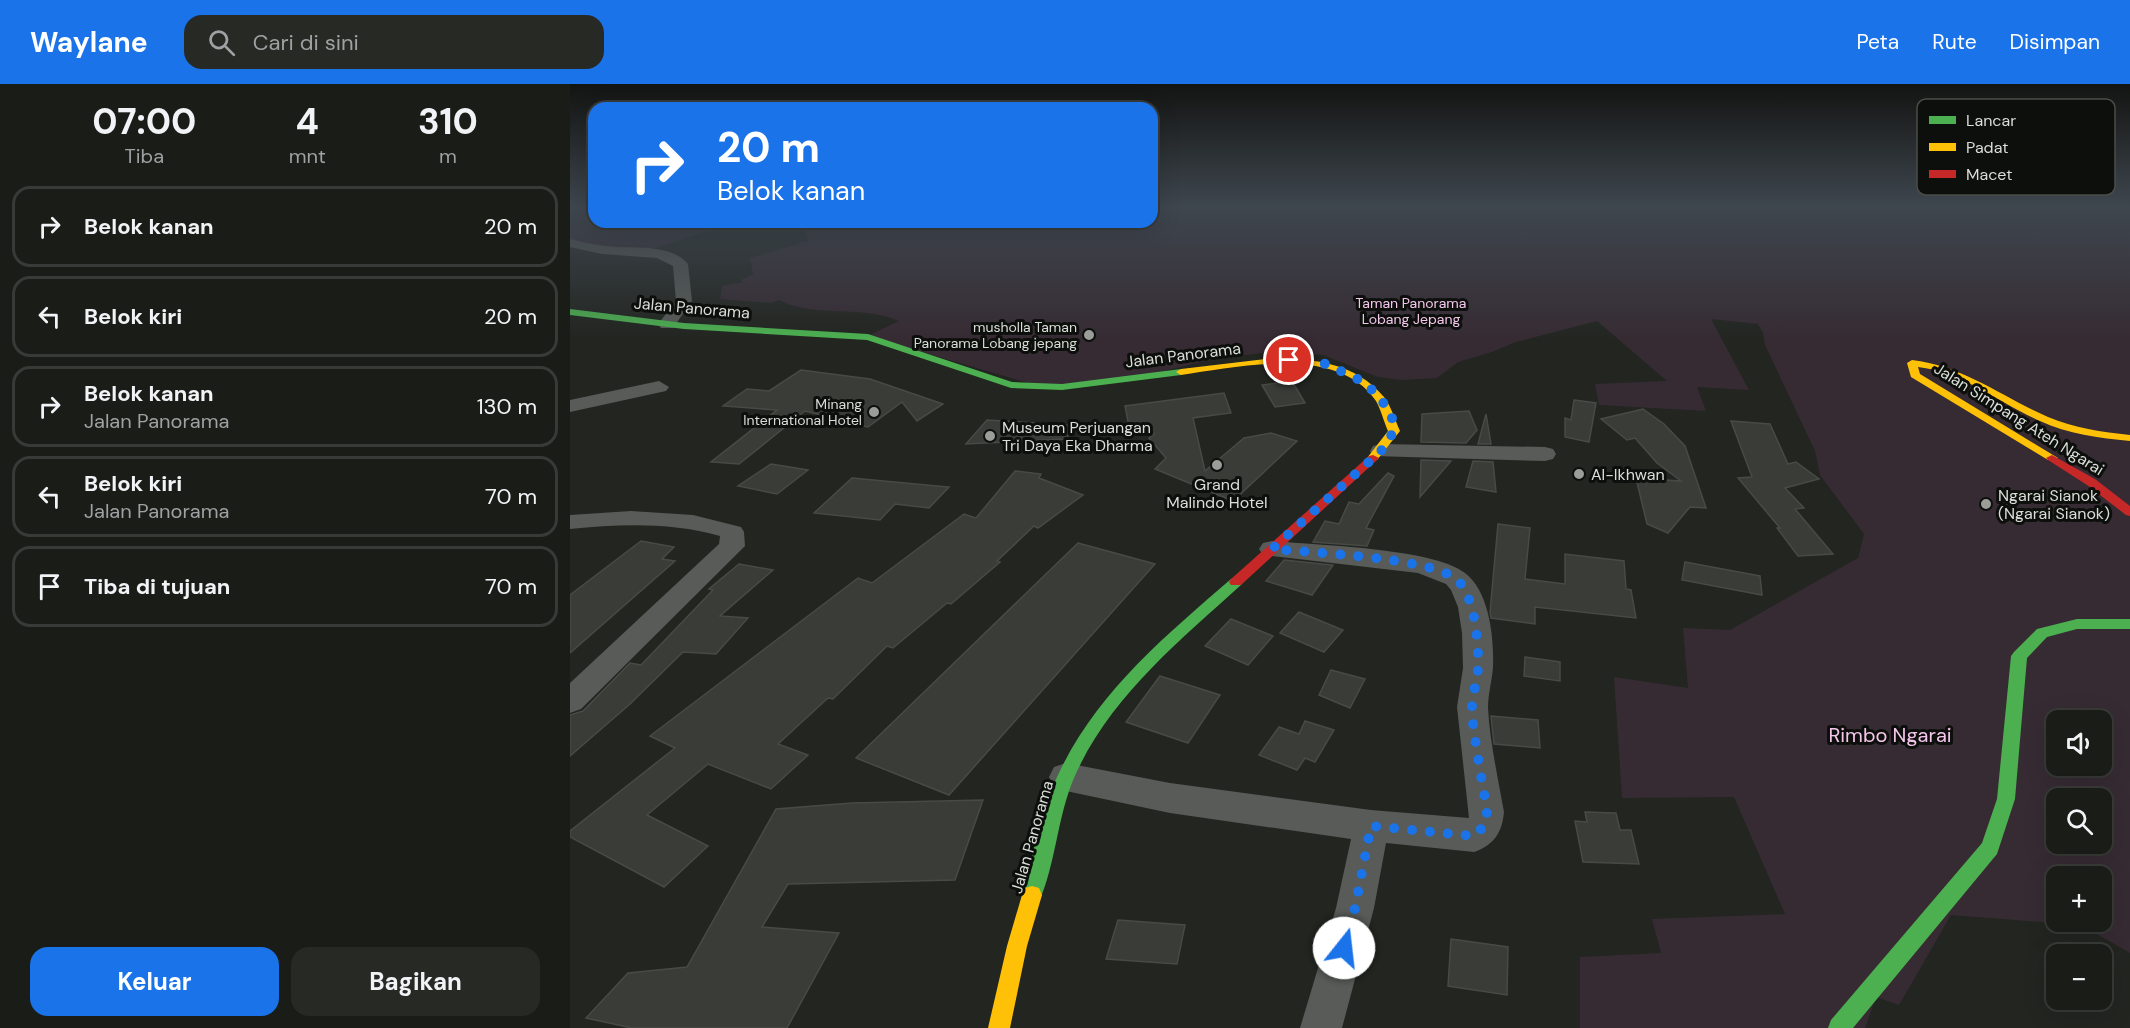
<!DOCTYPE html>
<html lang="id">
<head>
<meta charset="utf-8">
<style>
	body { margin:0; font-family:"DM Sans",sans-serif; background:#272925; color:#f1f3f6; height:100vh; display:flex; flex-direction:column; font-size:22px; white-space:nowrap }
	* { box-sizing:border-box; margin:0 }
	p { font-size:20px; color:#9fa1a2 }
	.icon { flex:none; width:33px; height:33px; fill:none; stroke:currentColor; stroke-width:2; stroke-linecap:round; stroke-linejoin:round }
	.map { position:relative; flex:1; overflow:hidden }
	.drawer { display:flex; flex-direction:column; background:#1a1c18; width:570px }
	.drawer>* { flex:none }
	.banner { position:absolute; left:18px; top:18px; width:570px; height:126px; border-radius:18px; box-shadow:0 6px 24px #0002,0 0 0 2px #383a37; background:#1a73e8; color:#fff; overflow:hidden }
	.controls { position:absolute; left:1476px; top:626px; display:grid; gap:12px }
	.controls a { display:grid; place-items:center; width:66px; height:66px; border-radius:12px; background:#1a1c18; box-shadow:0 6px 24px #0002,0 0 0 2px #383a37; font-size:30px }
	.pin { position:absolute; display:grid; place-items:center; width:51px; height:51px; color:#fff; margin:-26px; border:3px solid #fff; border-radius:50%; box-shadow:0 2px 6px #0007 }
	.me { position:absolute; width:66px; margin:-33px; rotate:16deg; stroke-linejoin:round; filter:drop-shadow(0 0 4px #0008) }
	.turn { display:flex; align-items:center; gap:21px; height:126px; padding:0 30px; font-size:27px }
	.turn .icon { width:78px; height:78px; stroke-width:2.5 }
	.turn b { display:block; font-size:42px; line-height:51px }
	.eta { display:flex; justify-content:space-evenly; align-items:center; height:102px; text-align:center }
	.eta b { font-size:36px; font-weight:700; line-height:42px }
	.primary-button { display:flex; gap:12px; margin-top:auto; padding:12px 30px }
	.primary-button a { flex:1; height:69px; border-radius:18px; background:#1a73e8; color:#fff; font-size:24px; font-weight:700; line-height:69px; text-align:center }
	.primary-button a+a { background:#272925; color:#f1f3f6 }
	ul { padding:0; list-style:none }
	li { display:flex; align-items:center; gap:18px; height:81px; margin:0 12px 9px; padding:0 18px; border:3px solid #383a37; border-radius:18px }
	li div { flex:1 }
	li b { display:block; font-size:22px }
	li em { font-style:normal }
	header { display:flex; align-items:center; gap:36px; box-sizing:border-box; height:84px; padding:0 30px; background:#1a73e8; color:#fff }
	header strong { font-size:28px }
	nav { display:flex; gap:33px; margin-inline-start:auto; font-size:21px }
	.search { width:420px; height:54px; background:#272925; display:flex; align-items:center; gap:15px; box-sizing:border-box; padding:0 21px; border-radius:18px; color:#9fa1a2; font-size:22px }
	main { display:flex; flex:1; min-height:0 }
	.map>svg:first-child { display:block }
	.green { fill:#362b33; fill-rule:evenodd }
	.building { fill:#393c37; stroke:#484a46; stroke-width:1.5 }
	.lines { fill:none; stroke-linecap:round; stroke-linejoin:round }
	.street { fill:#585b57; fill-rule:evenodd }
	.fast { fill:#4caf50; fill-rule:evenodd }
	.slow { fill:#ffc107; fill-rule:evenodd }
	.jam { fill:#c62828; fill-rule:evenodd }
	.route { stroke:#1a73e8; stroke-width:10; stroke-dasharray:0 18 }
	.poi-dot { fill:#9a9d98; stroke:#0c0f0b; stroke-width:2 }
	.labels { text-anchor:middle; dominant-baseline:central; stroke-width:6; stroke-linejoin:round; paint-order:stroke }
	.far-park-label { font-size:14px; fill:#f5c6eb; stroke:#0c0f0b }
	.far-poi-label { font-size:14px; fill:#daded8; stroke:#0c0f0b; text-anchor:end }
	.street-label { font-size:16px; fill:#daded8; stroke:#0c0f0b }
	.poi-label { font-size:16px; fill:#daded8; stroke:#0c0f0b; text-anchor:start }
	.near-park-label { font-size:20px; fill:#f5c6eb; stroke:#0c0f0b }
	.key { fill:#0c0f0b; stroke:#4a4d48; stroke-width:1.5 }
	.key-label { font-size:16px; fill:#daded8 }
</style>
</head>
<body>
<header>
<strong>Waylane</strong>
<div class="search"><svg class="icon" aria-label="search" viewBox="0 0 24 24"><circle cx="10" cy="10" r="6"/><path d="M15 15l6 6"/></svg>Cari di sini</div>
<nav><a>Peta</a><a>Rute</a><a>Disimpan</a></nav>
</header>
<main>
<section class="drawer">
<div class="eta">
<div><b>07:00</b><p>Tiba</p></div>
<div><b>4</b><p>mnt</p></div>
<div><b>310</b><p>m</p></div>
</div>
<ul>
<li><svg class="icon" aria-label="right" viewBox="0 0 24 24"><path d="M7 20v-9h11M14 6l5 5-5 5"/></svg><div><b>Belok kanan</b></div><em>20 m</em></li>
<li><svg class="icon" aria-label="left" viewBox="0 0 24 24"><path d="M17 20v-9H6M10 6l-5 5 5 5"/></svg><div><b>Belok kiri</b></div><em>20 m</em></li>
<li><svg class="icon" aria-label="right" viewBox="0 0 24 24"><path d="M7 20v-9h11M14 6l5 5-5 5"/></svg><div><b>Belok kanan</b><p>Jalan Panorama</p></div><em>130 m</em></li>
<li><svg class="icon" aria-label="left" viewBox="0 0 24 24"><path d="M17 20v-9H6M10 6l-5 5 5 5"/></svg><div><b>Belok kiri</b><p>Jalan Panorama</p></div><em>70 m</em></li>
<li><svg class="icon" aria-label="arrive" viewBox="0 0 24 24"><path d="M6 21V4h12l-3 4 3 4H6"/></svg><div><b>Tiba di tujuan</b></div><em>70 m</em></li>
</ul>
<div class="primary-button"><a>Keluar</a><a>Bagikan</a></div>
</section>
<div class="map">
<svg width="1560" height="944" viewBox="0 0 1560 944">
	<rect width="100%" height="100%" fill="#222520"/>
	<g class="green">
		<path d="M0,123h24v15h180l-40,1 -101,32 -63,-11z"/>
		<path d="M582,123h978v746l-49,-28 -130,-10 -52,90 -23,-8 -11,31h-285v-71l81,-4 -9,-34 133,-5 -51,-117 -112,1 -8,-121 74,11 -5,-60 47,2 128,-72 6,-24 -44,-59 -5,-24 -50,-106 -2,-12 -5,-9 -47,-5 38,71 -52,-3 9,24 -107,-6 -4,-21 72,-3 -70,-60 -81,21 -24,10 -34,10 -21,16 -35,2 -24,-3 -55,-22 -46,-4 -62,8 -100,23 -66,7 -182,-53 32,-15c-38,-17 -83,-2 -120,-21l-8,3 -51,-4 2,-13 21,-4 -2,-2 12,-6 -3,-16 59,-17 -5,-12 -30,-7h378zM1486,636h46v45h-46zM1486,714h46v45h-46zM1486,792h46v45h-46z"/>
	</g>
	<g class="building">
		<path d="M231,286l69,9 73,25 -26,17 -15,-19 -34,25 -63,-16 -66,53 -28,-2 66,-52 -54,-4 24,-17 22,2z"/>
		<path d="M722,297l13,22 -30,4 -13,-22z"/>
		<path d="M654,309l7,20 -38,5 12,53 39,-33 27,-5 26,8 -64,60 -78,-32 11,-11 -17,-20 5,-4 -20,1v-3h-4l-5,-26z"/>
		<path d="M1004,316l22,3 -7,39 -24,-5v-19l6,2z"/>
		<path d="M1073,325l21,15 21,22 21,62 -16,-1 -22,26 -21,-9 -11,-46 45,3 -24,-18 -22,-25 -8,2 -26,-21z"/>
		<path d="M899,327l8,19 -11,13 -45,-1 1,-28z"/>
		<path d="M916,330l5,30h-13z"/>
		<path d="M417,336l81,5v14l-102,5z"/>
		<path d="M1161,337l39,3 18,40 8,-2 23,17 -34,9 19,20 -9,1 38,45 -35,2 -21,-28h3l-42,-50 14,-1z"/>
		<path d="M851,376l30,1 -31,36z"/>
		<path d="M903,377l20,1 3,30 -30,-5z"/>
		<path d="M201,380l37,6 -31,24 -39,-8z"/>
		<path d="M445,387l26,3 -2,4 44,17 -45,33 -4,-2 -37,35 3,1 -49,42 -4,-1 -54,45 -6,-2 -54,53 -5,-1 -50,46 30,11 -37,34 -63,-25 -61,51 61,31 -44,41 -94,-50v-6l105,-83 -25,-12 208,-158 14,5 92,-69 12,4z"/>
		<path d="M818,389l6,3 -28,52 8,2 -7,16 -54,-4 12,-21 14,3 10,-22 10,2z"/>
		<path d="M282,394l97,9 -20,21 -34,-4 -15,16 -66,-7z"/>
		<path d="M928,440l32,4 -5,51 40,5v-30l59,7 2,28 5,1 5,28 -101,-11v17l-44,-6 -1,-6z"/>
		<path d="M71,457l33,6 -12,12 13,2 -105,92v-58z"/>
		<path d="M508,459l77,21 -206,231 -93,-37z"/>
		<path d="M714,476l19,2 30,3 -21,30 -46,-14z"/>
		<path d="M1115,478l75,14 2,19 -80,-15z"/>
		<path d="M169,480l34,6 -53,46 28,2 -32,36 -33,-2 -53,52 -60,52v-41l13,-4 47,-48 11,2 72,-75 -4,-1z"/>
		<path d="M729,528l44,18 -19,22 -44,-19z"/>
		<path d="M661,535l42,17 -25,29 -43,-19z"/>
		<path d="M955,573l35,5v19l-36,-5z"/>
		<path d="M761,586l34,9 -15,29 -31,-13z"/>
		<path d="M590,592l60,19 -32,48 -62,-21z"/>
		<path d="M921,632l47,4 2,28 -46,-4z"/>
		<path d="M735,637l29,9 -19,32 -10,-4 -8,12 -38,-15 20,-28 20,7z"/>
		<path d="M413,716l-28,80 -167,4 -26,43 77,6 -52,95h-155l-46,-10 42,-45 59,-6 89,-158 76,-6z"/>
		<path d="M1015,728l31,1 4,17h11l8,34 -56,-2 -8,-41 12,1z"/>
		<path d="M548,836l67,5 -8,39 -71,-5z"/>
		<path d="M881,855l57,8 -1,48 -59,-9z"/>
	</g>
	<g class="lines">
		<g class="street">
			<path d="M0,155c12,3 24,6 37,7 24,3 64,-3 81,18l4,37 -19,27h-12l-3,-4 18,-23 -3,-35 -16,-8 -55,-4 -32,-7z"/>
			<path d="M89,297l10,6 -3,4 -96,21v-12z"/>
			<path d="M811,360l164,3 8,2 3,5 -3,5 -8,2 -172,-5 -3,-5 3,-5z"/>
			<path d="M61,427l62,4 48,12 3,5 1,14 -164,163 -11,4v-30l149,-139 1,-8c-49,-14 -100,-12 -150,-7v-14z"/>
			<path d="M702,457c43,4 161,7 193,32 25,19 29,66 28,94 -1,14 -5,27 -5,41 2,35 10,70 16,104 -2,21 -10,33 -30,40l-88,-9 -12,65 -32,120h-42l36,-120 15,-69 -181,-26 -104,-22 -12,-4 -5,-10 5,-10 12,-4 104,20 201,27 98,8 -12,-111 6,-39 -1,-35 -4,-26 -7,-17 -5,-6 -28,-11 -155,-18 -4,-6 4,-6z"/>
		</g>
		<g class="fast">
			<path d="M0,225l114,14 184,11 144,48 50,2 119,-15 5,3 -5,3 -119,15 -51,-2 -144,-48 -183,-11 -114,-14z"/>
			<path d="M666,493l5,2 2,3 -2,3c-63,57 -133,114 -167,193 -17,40 -18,85 -35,124l-7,2 -7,-2 -3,-7c11,-39 18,-81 35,-118 38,-83 107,-140 174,-198z"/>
			<path d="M1507,535h53v10h-53l-30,8 -20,21 -12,141 -18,55 -144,174h-25l3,-8 151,-177 15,-44 14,-143 3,-4 23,-23z"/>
		</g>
		<g class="slow">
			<path d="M704,274c42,1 81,5 110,39 7,9 11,23 16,34l-23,29h-8l-2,-2 21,-27c-4,-9 -7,-21 -12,-30 -39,-57 -138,-34 -195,-26l-5,-3 5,-3z"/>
			<path d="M1342,276c52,6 90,37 136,57 26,11 54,15 82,18v6c-31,-3 -62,-7 -90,-20 -41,-18 -77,-49 -122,-54l2,7 138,84 -2,2h-8l-137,-83 -4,-14z"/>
			<path d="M462,802l7,2 3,7 -15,51 -17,82h-22l19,-82 15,-51 3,-7z"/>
		</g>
		<g class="jam">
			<path d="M803,371l6,3 -2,2 -136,125h-10l-2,-3 2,-3 138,-123z"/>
			<path d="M1482,371l43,24 35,27v10l-4,-1 -39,-30 -39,-25 -2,-2z"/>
		</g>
	</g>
	<linearGradient id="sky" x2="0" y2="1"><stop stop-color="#131412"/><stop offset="0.48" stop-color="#3e464e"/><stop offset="1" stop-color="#3e464e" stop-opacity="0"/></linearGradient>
	<rect width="1560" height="255" fill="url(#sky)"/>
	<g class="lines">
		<path class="route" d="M719,276l37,4 40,19 25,29 3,19 -13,20 -109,98c41,4 152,8 183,29 20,14 24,67 23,90 -1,15 -7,30 -6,45 3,33 10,66 15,99l-2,13 -11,11 -103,-10 -16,82 -11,40"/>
	</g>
	<g class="poi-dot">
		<circle cx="519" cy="251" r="6"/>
		<circle cx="304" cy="328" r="6"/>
		<circle cx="420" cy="352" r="6"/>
		<circle cx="647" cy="381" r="6"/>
		<circle cx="1009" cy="390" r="6"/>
		<circle cx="1416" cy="420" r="6"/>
	</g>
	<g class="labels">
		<g class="far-park-label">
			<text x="841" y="219">Taman Panorama<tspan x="841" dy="16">Lobang Jepang</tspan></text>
		</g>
		<g class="far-poi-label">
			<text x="507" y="243">musholla Taman<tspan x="507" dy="16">Panorama Lobang jepang</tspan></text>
			<text x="292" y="320">Minang<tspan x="292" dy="16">International Hotel</tspan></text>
		</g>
		<g class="street-label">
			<text transform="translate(122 224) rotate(5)">Jalan Panorama</text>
			<text transform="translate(613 271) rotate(-7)">Jalan Panorama</text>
			<text transform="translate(1449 335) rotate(32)">Jalan Simpang Ateh Ngarai</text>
			<text transform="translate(462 753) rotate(-74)">Jalan Panorama</text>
		</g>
		<g class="poi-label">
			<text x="432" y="343">Museum Perjuangan<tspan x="432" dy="18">Tri Daya Eka Dharma</tspan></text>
			<text x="1021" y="390">Al-Ikhwan</text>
			<text x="647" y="400" text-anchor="middle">Grand<tspan x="647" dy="18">Malindo Hotel</tspan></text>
			<text x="1428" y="411">Ngarai Sianok<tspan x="1428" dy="18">(Ngarai Sianok)</tspan></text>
		</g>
		<g class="near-park-label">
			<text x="1320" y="651">Rimbo Ngarai</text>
		</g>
	</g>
	<rect x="1347" y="15" width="198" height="96" rx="9" class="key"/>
	<rect x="1359" y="32" width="27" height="8" fill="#4caf50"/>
	<rect x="1359" y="59" width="27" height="8" fill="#ffc107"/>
	<rect x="1359" y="86" width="27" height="8" fill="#c62828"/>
	<g class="key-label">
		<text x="1396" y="42">Lancar</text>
		<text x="1396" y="69">Padat</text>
		<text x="1396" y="96">Macet</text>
	</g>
</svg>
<div class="controls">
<a><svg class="icon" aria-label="sound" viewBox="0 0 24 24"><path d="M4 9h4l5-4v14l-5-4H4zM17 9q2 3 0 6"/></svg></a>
<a><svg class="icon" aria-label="search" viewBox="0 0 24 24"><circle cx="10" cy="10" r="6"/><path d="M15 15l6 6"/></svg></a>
<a>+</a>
<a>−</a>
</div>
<div class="pin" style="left:719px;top:276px;background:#d93025"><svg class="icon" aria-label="arrive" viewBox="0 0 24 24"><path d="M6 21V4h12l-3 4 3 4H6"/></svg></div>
<svg class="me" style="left:774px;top:864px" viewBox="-20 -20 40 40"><circle r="19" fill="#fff"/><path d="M0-13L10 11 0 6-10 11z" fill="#1a73e8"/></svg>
<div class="banner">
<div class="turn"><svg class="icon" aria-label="right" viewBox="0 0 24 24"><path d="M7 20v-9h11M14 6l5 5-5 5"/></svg><div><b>20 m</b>Belok kanan</div></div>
</div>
</div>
</main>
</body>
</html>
